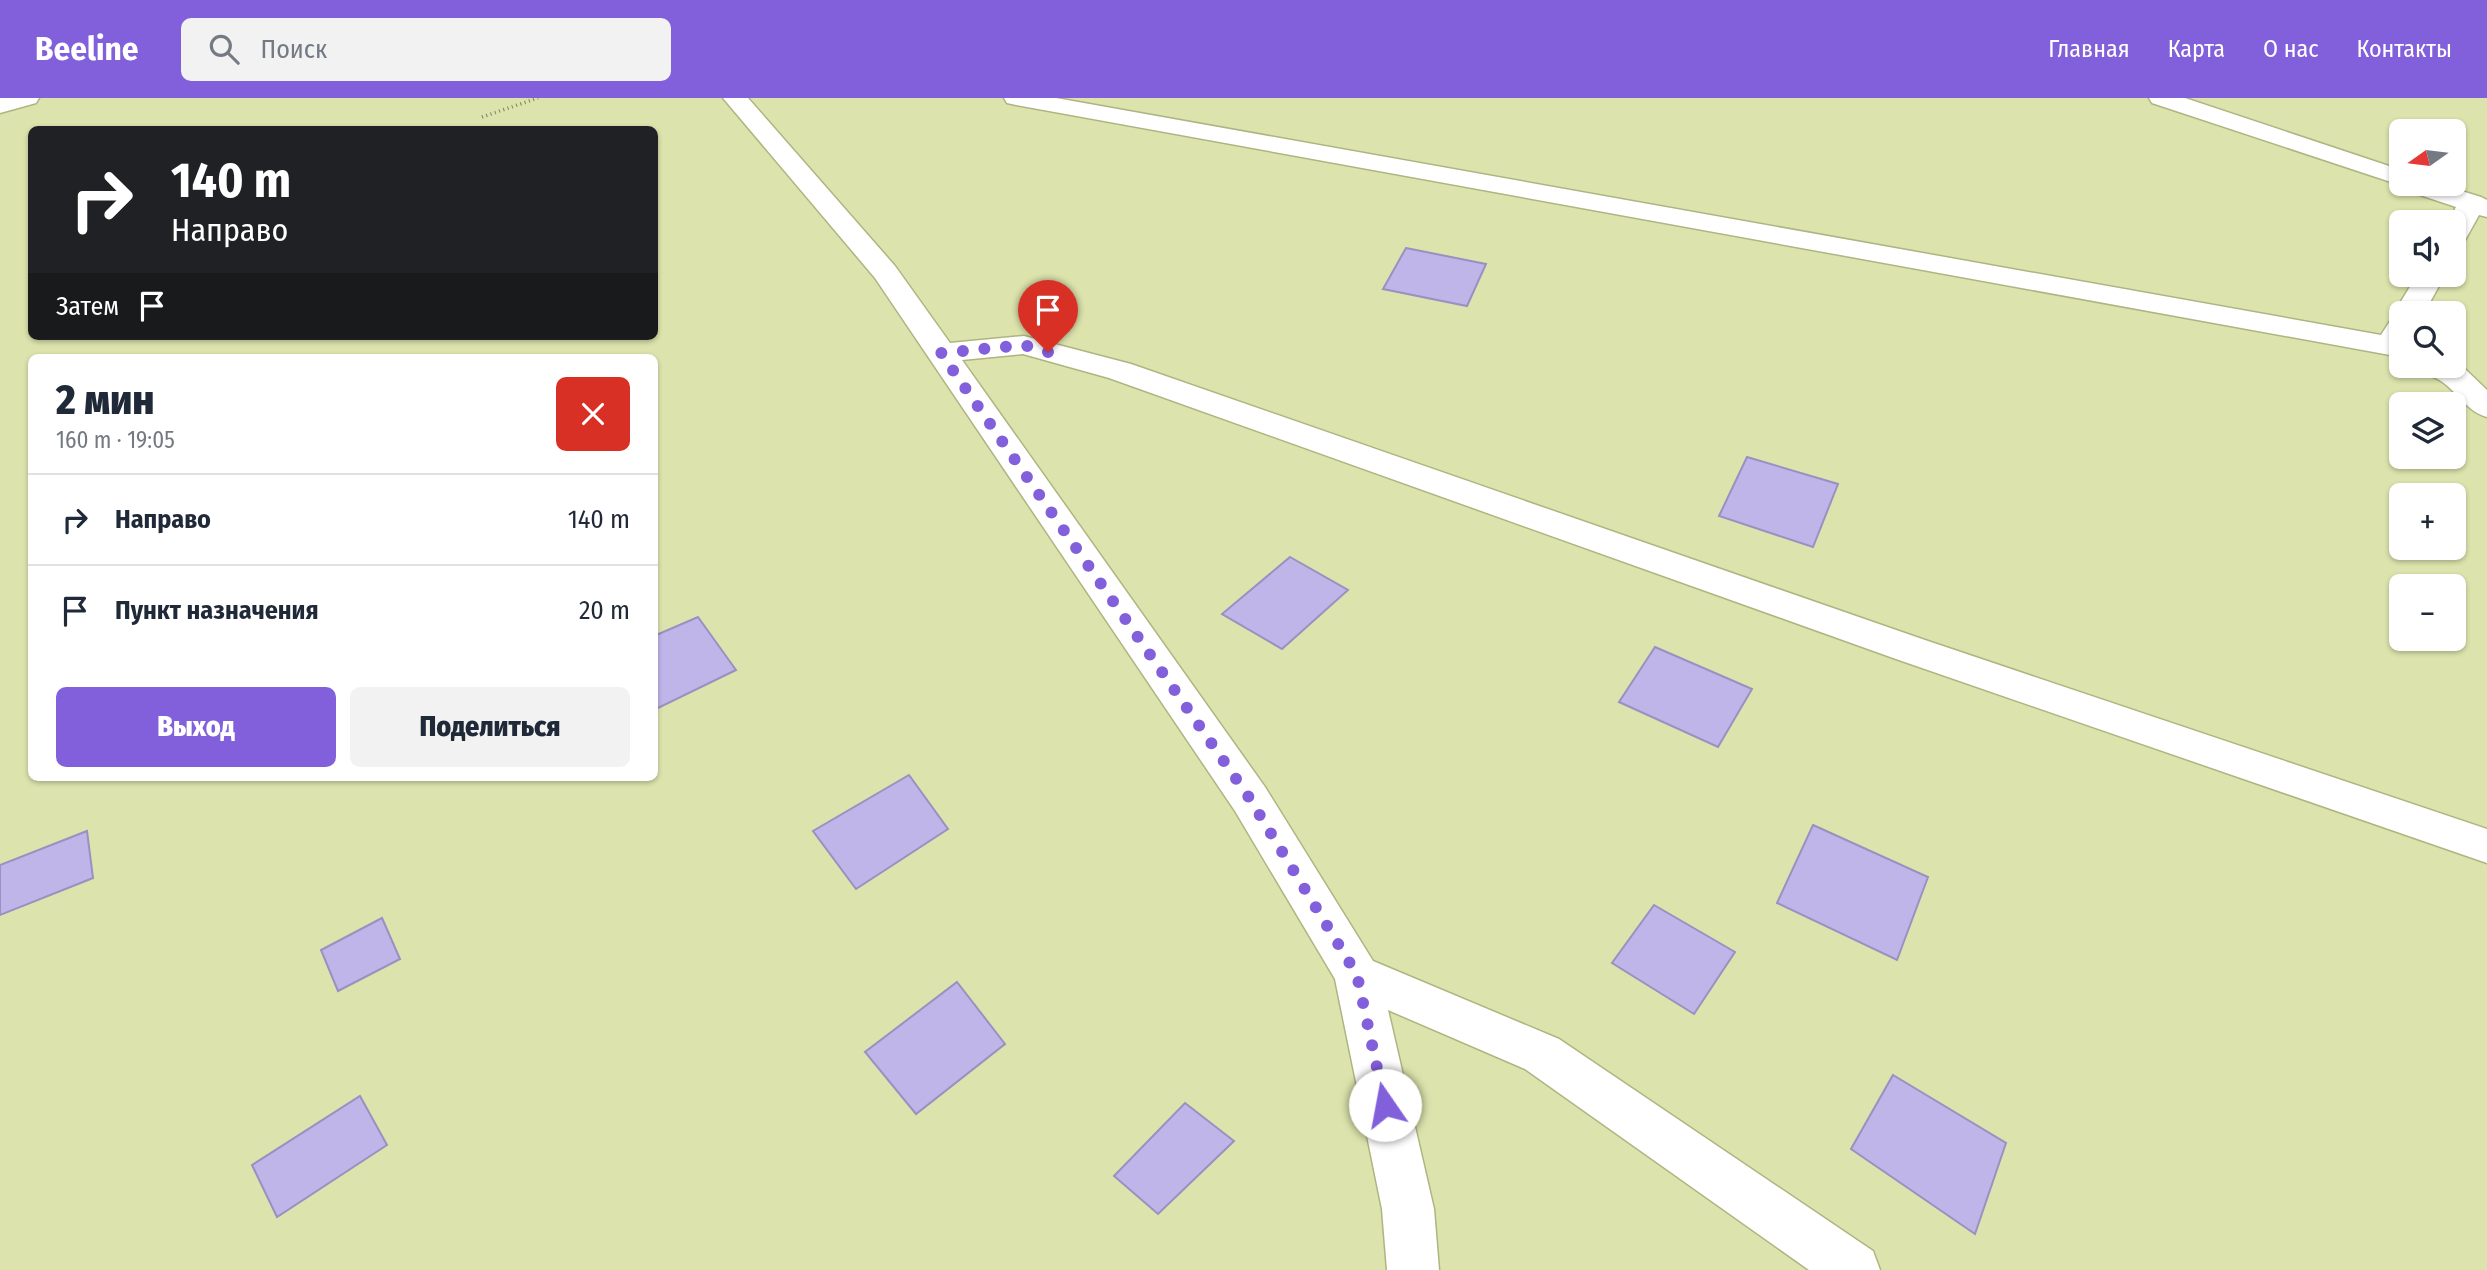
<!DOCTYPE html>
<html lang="ru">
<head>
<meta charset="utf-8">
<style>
	body { margin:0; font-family:"Fira Sans Condensed",sans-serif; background:#f2f2f3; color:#1f2937; height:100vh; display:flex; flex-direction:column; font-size:26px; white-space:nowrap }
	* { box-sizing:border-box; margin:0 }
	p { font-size:23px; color:#747a83 }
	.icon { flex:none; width:38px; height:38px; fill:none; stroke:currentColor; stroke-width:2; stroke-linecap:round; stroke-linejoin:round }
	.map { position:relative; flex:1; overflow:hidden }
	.panel { position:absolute; left:28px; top:256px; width:630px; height:427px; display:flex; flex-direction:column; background:#fff; border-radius:10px; box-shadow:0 2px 5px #0004 }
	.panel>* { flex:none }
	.top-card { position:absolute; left:28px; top:28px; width:630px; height:214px; border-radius:10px; box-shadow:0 2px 5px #0004; background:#202124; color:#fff; overflow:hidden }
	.needle { width:46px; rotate:256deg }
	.buttons { position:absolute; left:2389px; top:21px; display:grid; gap:14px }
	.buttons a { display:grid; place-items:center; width:77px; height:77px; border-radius:10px; background:#fff; box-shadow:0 2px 5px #0004; font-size:35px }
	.pin { position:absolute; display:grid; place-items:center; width:60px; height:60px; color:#fff; margin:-72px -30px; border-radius:50% 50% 50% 0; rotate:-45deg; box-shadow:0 0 7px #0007 }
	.pin .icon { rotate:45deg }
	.me { position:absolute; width:77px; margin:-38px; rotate:348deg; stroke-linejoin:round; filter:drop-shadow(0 0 5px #0008) }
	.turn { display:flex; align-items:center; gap:24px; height:147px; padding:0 28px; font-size:32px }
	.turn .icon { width:91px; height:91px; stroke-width:2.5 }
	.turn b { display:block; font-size:49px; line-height:60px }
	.then { display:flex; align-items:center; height:66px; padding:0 28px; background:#0003; gap:14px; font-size:26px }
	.round { display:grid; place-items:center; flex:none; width:74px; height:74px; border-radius:10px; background:#f2f2f3 }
	.headline { display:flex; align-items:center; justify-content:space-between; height:119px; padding:0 28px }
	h1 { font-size:42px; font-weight:800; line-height:52px }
	.primary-button { display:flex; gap:14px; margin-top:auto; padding:14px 28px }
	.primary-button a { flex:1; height:80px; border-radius:10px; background:#8360db; color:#fff; font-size:28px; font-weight:800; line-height:80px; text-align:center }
	.primary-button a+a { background:#f2f2f3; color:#1f2937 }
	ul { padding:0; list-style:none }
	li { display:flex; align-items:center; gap:21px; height:91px; padding:0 28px; border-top:2px solid #e0e1e3 }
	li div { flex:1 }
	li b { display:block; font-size:26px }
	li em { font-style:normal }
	header { display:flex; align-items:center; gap:42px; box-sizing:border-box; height:98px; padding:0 35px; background:#8360db; color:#fff }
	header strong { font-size:33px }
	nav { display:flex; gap:38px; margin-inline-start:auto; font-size:24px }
	.search { width:490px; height:63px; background:#f2f2f3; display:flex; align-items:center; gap:18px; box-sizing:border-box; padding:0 24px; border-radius:10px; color:#747a83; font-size:26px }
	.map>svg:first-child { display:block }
	.building { fill:#bfb5e8; stroke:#9a90c1; stroke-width:2 }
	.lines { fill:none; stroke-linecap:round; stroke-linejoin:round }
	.minor-casing { stroke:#afb580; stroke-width:3 }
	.path { stroke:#7f835d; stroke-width:3.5; stroke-dasharray:1 3.5; stroke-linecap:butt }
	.minor { fill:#fff; fill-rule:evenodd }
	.route { stroke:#8360db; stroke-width:12; stroke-dasharray:0 21.6 }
</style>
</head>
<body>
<header>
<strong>Beeline</strong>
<div class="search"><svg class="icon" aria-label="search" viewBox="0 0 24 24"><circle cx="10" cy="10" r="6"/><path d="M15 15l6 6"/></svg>Поиск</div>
<nav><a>Главная</a><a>Карта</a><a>О нас</a><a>Контакты</a></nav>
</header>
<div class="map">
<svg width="2487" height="1172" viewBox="0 0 2487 1172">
	<rect width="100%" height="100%" fill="#dce3ac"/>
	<g class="building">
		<path d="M1406,150l80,16 -19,42 -84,-17z"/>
		<path d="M1747,359l91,27 -25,63 -94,-31z"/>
		<path d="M1290,459l58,33 -66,59 -60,-35z"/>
		<path d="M698,519l38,53 -82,40v-74z"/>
		<path d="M1655,549l97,42 -34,58 -99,-45z"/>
		<path d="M909,677l39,54 -92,60 -43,-58z"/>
		<path d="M1813,727l115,52 -31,83 -120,-57z"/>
		<path d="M87,733l6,47 -93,37v-50z"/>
		<path d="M1654,807l81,47 -41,62 -82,-51z"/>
		<path d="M382,820l18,41 -62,32 -17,-41z"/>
		<path d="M957,884l48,62 -89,70 -51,-62z"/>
		<path d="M1893,977l113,68 -31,91 -124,-85z"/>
		<path d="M360,998l27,49 -110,72 -25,-52z"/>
		<path d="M1185,1005l49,38 -76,73 -44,-38z"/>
	</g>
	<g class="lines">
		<g class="minor-casing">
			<g id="minor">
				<path d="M0,0h39l-3,5 -36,10z"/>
				<path d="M723,0h25l147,168 55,77 74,-7 107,28 791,275 565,190v34l-591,-204 -787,-281 -86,-24 -61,6 303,427 108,174 186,78 314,212 7,19h-71l-284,-201 -137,-59 46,199 5,61h-52l-5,-61 -47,-230 -100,-168 -360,-533z"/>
				<path d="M1004,0h52l1325,237 9,-14 8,-2 -4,-6 23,-38h28l-21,38h-23v39l-11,3 -1374,-250 -9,-2z"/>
				<path d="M2149,0h36l216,72v14h38l42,13 6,3v17l-8,-2 -15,27 -10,2v-22h-6l8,-15 -51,-17 -2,-4 -251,-83z"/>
				<path d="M2454,266l10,4 23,22v27c-21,-6 -29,-25 -46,-36 -9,-6 -18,-6 -24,-15z"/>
			</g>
		</g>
		<path class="path" d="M482,19l56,-19"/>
		<use href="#minor" class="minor"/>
	</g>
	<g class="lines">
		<path class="route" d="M1048,254l-24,-7 -83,8 309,446 107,176 28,130"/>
	</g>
</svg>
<div class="buttons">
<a><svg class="needle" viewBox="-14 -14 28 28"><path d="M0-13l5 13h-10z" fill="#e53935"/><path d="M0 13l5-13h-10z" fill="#747a83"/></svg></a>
<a><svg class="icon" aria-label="sound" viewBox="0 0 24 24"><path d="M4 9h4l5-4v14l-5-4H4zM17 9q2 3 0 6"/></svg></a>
<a><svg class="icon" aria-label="search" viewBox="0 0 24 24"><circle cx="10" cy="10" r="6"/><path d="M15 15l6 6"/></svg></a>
<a><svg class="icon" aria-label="layers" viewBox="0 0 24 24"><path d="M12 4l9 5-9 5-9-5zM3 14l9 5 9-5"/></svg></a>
<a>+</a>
<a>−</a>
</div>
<div class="pin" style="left:1048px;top:254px;background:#d93025"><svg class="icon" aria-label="arrive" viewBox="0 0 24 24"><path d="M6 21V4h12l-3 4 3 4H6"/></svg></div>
<svg class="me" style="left:1385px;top:1007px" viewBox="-20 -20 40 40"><circle r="19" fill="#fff"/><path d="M0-13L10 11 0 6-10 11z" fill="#8360db"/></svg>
<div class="top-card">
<div class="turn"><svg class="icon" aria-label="right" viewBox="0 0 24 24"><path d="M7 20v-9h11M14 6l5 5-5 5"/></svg><div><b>140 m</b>Направо</div></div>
<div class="then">Затем<svg class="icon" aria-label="arrive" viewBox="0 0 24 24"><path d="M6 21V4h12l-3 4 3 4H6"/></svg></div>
</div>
<section class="panel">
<div class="headline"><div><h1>2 мин</h1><p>160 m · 19:05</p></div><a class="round" style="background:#d93025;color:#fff"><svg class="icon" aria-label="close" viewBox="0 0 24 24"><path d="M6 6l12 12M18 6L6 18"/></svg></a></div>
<ul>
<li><svg class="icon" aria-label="right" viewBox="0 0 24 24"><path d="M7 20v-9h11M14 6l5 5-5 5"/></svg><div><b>Направо</b></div><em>140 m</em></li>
<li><svg class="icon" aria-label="arrive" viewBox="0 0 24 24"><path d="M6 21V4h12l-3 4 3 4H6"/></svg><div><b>Пункт назначения</b></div><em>20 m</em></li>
</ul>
<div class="primary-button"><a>Выход</a><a>Поделиться</a></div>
</section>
</div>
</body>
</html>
